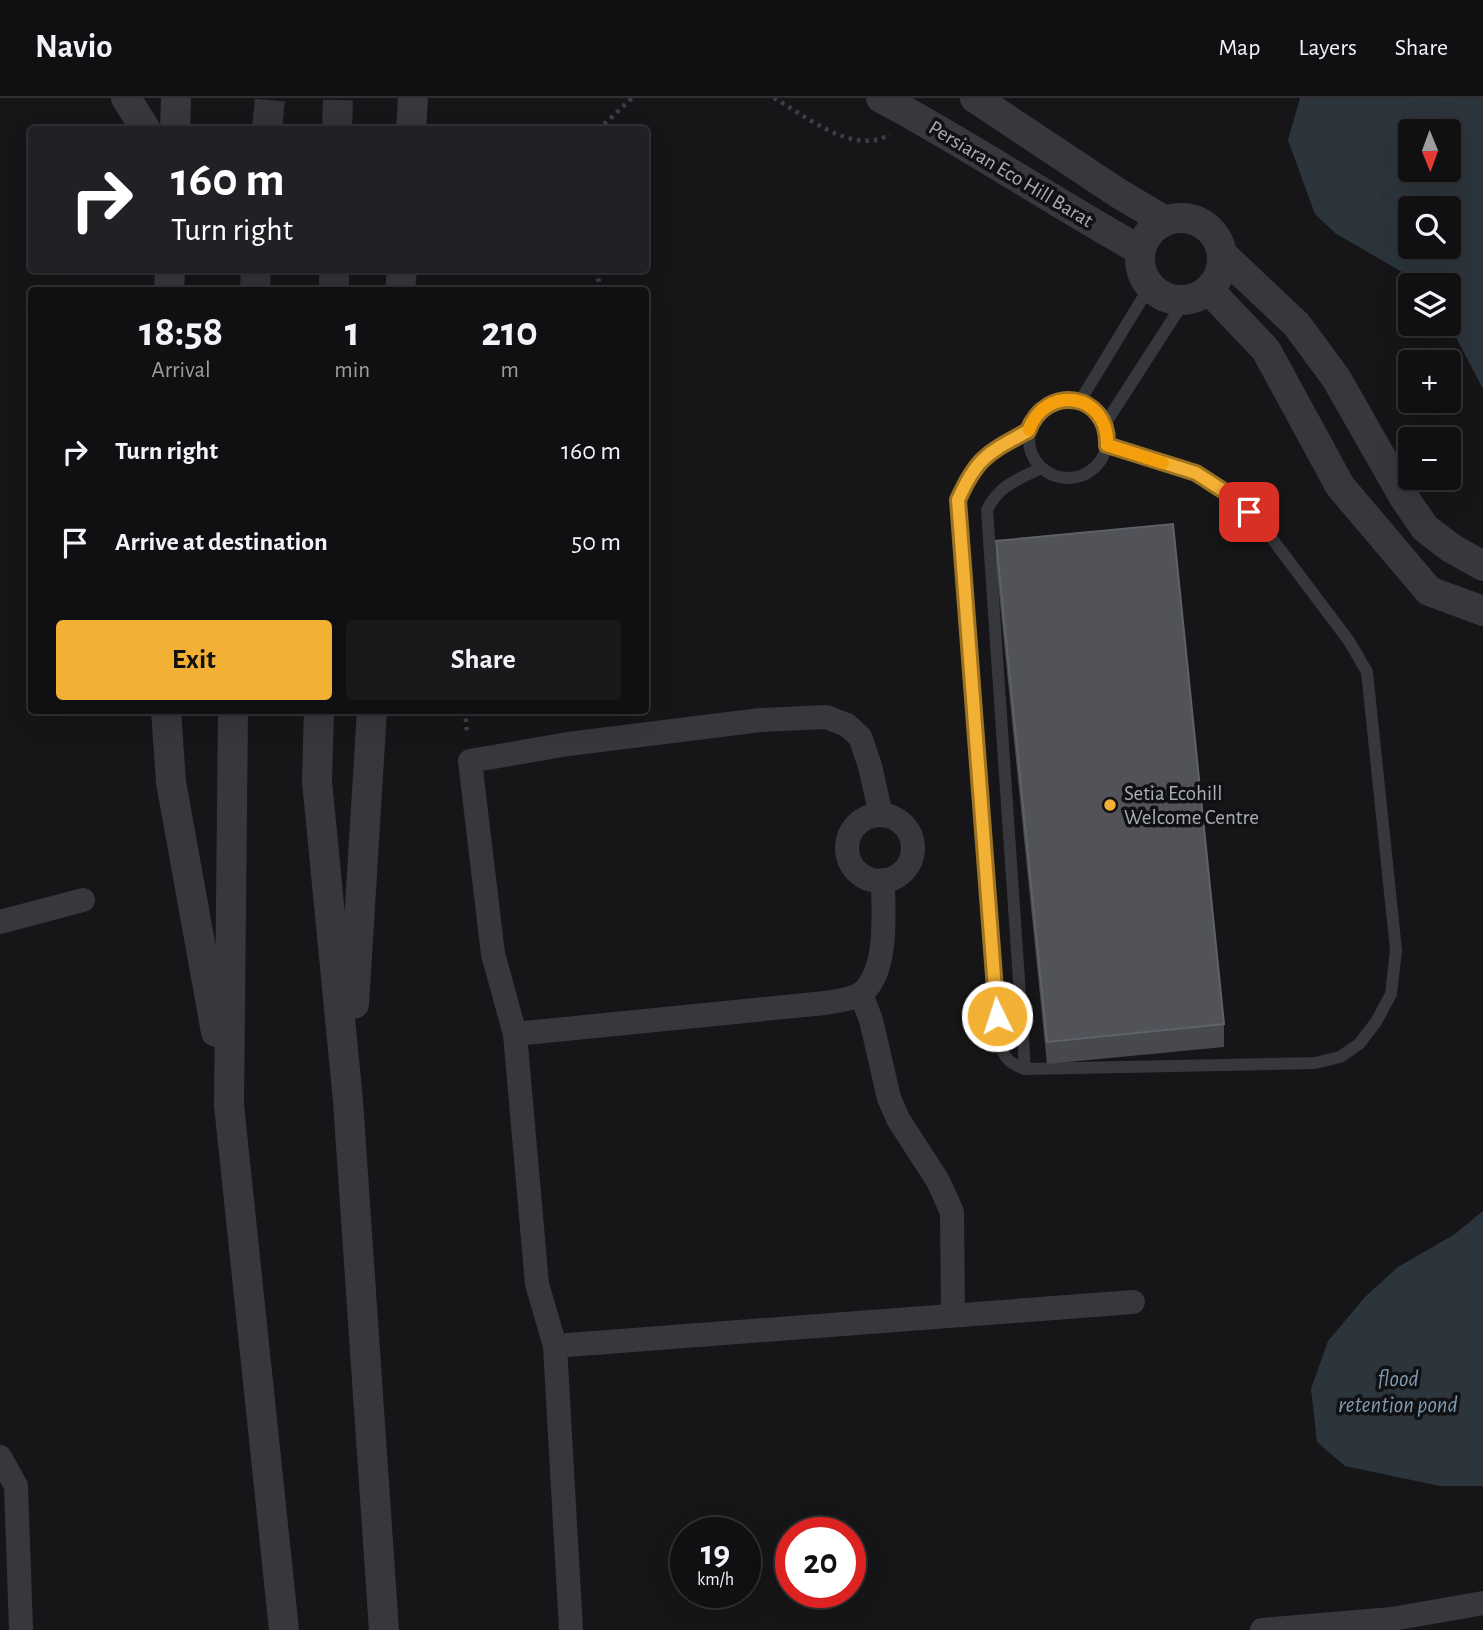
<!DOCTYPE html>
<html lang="en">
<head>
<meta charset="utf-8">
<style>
	body { margin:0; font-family:"Alegreya Sans",sans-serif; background:#19191b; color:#f1f3f6; height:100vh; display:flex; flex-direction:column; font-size:26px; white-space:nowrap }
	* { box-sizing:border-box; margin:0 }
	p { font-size:23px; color:#9c9d9f }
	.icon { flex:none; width:38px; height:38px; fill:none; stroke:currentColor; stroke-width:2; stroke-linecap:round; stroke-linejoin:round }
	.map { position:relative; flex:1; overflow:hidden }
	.side { position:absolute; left:28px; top:189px; width:621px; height:427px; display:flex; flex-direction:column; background:#101012; border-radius:7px; box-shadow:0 7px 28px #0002,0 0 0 2px #303032 }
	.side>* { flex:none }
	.guide { position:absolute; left:28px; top:28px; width:621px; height:147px; border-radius:7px; box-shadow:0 7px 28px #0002,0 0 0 2px #303032; background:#202124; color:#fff; overflow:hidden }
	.needle { width:46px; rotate:179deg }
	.fabs { position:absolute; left:1398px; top:21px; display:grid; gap:14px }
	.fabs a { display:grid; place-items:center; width:63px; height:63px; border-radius:7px; background:#101012; box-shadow:0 7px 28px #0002,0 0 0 2px #303032; font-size:35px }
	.speed { position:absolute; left:670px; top:1419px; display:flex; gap:14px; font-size:35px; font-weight:700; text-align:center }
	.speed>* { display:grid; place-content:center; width:91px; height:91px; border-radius:50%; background:#101012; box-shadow:0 7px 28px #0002,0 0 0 2px #303032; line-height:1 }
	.speed small { font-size:18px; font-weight:400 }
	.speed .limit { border:10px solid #d22; background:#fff; color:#111 }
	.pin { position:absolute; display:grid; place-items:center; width:60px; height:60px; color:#fff; margin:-30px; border-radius:14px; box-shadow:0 4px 10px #0006 }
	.me { position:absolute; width:77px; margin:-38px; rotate:356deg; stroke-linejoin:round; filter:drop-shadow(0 0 5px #0008) }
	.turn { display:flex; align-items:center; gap:24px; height:147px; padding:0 28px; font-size:32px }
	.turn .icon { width:91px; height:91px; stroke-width:2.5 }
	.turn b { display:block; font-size:49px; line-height:60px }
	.eta { display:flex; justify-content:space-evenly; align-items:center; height:119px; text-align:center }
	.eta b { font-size:42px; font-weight:700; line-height:49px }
	.button { display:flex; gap:14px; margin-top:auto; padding:14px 28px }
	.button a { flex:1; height:80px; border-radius:7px; background:#f2b134; color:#111; font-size:28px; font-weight:700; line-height:80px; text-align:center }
	.button a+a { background:#19191b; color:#f1f3f6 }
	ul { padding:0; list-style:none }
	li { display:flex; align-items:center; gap:21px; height:91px; padding:0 28px }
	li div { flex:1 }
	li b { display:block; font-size:26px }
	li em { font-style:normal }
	header { display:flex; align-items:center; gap:42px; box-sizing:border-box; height:98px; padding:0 35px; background:#101012; border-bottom:2px solid #303032 }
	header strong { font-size:33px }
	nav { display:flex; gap:38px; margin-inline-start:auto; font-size:24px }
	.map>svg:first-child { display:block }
	.water { fill:#2c353c; fill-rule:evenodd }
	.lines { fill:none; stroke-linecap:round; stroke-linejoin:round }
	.tertiary-tunnel { stroke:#333438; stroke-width:30; stroke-dasharray:30 15; stroke-linecap:butt }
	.path { stroke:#3d3f44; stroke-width:4.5; stroke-dasharray:3.5 5; stroke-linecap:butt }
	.service { stroke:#37383d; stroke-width:12 }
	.minor { stroke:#37383d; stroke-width:24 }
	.tertiary { stroke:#37383d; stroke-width:30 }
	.wall { fill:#47494d }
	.building { fill:#525359; stroke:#5f6168; stroke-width:2 }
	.route-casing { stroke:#9d7322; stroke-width:18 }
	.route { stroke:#f2b134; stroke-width:12 }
	.slow { stroke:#f59e0b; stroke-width:12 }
	.poi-dot { fill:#f2b134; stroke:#111113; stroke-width:2.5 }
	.labels { text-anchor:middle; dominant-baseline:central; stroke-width:7; stroke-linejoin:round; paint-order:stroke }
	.street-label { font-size:21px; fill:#a8adb8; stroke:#111113 }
	.poi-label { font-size:21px; fill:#a8adb8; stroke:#111113; text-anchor:start }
	.water-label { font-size:23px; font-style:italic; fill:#7f9bb3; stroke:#111113 }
</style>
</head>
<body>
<header>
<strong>Navio</strong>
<nav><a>Map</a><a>Layers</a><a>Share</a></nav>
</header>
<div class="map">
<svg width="1483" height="1532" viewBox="0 0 1483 1532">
	<rect width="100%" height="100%" fill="#161618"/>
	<g class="water">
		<path d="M1300,0h183v291l-34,-65v-39h-32l-15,-13 -67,-39 -20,-19 -27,-74zM1410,33h39v39h-39zM1410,110h39v39h-39z"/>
		<path d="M1483,1113v275h-43l-95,-20 -28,-24 -6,-53 17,-48 37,-44 33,-30 57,-33z"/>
	</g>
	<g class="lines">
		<g class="tertiary-tunnel">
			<path d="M267,32l3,-32"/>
			<path d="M337,32l1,-32"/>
			<path d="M255,192l1,-20"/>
			<path d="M334,192v-20"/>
		</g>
		<g class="path">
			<path d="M774,0c32,18 81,59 116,36"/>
			<path d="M598,32l34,-32"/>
			<path d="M597,172l3,20"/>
			<path d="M465,612l2,24"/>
		</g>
		<g class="service">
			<circle cx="1068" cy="341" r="39"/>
			<path d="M1080,303l70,-115"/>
			<path d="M1105,326l80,-124"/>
			<path d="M1028,333c-40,22 -51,26 -70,69l41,543c6,16 11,21 26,26l290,-6 25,-6 19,-13 17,-22 15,-28 5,-44 -29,-278 -18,-31 -85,-113 -31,-31 -37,-24 -89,-28"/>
			<path d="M1025,971l-38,-559c12,-25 30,-30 54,-42"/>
		</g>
		<g class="minor">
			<circle cx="880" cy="750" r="33"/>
			<path d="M0,824l83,-22"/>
			<path d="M861,896l10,26 18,78 9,21 40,62 14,31 1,103"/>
			<path d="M515,936l310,-31c10,-2 29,-4 37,-10 27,-23 21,-81 21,-113"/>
			<path d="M555,1248l578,-44"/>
			<path d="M0,1359l16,29 5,144"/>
			<path d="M571,1532l-16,-284 -18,-62 -22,-250 -22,-80 -23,-193 98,-17 193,-24 65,-3 21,8 13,12 10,29 11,49"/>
			<path d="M1262,1532l130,-11 91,-16"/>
		</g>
		<g class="tertiary">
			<path d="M126,0l20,32"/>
			<path d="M881,0c89,47 172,104 259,152"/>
			<path d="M975,0l143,95 47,28"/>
			<path d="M175,32l1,-32"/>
			<path d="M411,32l2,-32"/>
			<circle cx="1181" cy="161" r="41"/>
			<path d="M1223,157l74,70 39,53 69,121 20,29 26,20 32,18"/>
			<path d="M169,192l1,-20"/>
			<path d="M400,192l2,-20"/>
			<path d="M1209,192l57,60 74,136 89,105 54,20"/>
			<path d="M166,612l5,72 45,250"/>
			<path d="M233,612l-4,395 55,525"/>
			<path d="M319,612l-2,71 31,320 36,529"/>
			<path d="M354,906l18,-294"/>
		</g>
	</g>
	<path class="wall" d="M996,443l228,483v23l-177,17 -51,-500z"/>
	<path class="building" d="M1173,426l51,500 -177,18 -51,-501z"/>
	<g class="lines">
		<g class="route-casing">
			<path id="route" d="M997,918l-39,-516c19,-43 30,-47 70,-69 18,-48 81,-38 79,14l89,28 37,24 16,15"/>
		</g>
		<use href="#route" class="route"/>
		<path class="slow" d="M1029,332c17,-48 80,-36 78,15l56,18"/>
	</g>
	<circle class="poi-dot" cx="1110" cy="707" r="7"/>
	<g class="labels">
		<g class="street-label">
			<text transform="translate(1011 76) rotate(31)">Persiaran Eco Hill Barat</text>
		</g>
		<g class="poi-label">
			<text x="1124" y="695">Setia Ecohill<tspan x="1124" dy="24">Welcome Centre</tspan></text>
		</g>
		<g class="water-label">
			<text x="1398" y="1281">flood<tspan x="1398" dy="26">retention pond</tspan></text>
		</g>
	</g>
</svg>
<div class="fabs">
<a><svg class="needle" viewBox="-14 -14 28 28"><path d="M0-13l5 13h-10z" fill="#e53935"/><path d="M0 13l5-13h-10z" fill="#9c9d9f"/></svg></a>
<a><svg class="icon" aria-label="search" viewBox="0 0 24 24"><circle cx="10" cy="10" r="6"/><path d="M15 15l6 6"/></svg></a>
<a><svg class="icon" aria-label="layers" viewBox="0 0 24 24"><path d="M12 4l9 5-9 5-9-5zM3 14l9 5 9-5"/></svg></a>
<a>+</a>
<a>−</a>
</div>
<div class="speed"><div>19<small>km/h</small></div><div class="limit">20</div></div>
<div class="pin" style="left:1249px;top:414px;background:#d93025"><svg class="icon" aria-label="arrive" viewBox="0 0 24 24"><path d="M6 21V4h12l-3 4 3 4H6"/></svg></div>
<svg class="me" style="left:997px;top:918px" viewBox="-20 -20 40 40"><circle r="17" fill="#f2b134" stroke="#fff" stroke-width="3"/><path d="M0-11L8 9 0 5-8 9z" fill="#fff"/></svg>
<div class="guide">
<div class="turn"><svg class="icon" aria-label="right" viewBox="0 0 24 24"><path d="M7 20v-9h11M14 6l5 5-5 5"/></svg><div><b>160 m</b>Turn right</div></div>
</div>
<section class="side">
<div class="eta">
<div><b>18:58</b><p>Arrival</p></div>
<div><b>1</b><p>min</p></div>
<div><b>210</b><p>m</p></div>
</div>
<ul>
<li><svg class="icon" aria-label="right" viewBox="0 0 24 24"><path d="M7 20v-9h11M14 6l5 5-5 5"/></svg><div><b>Turn right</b></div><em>160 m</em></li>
<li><svg class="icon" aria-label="arrive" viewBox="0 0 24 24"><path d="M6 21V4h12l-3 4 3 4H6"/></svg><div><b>Arrive at destination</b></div><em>50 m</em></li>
</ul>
<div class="button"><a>Exit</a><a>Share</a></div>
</section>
</div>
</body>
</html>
